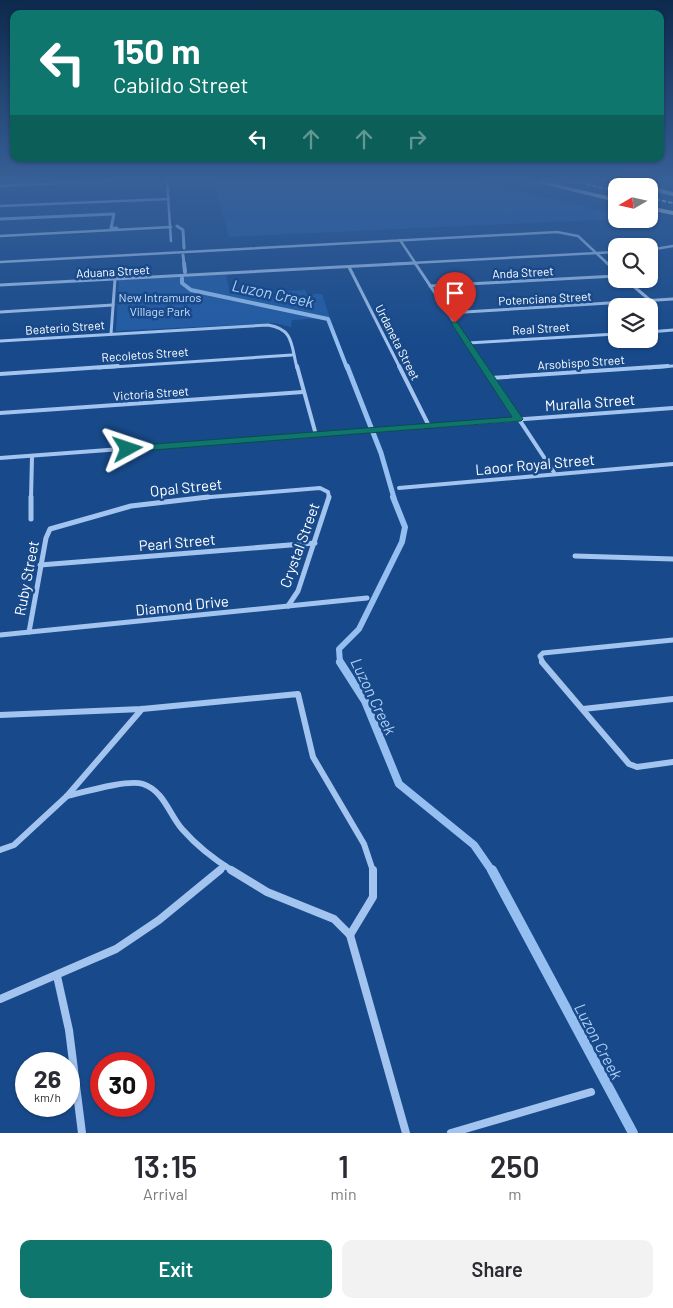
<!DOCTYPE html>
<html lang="en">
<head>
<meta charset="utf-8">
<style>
	body { margin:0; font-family:Barlow,sans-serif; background:#f2f2f3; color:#2b2b33; height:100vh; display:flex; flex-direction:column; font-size:19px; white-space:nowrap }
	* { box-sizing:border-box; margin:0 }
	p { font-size:16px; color:#7c7c81 }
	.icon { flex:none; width:28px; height:28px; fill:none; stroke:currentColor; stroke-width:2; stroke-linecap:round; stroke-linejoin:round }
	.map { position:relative; height:1133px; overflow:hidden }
	.panel { display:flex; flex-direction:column; background:#fff; flex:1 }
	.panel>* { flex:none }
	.hud { position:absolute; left:10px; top:10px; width:654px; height:152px; border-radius:10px; box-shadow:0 1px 4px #0004; background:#0f766e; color:#fff; overflow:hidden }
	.needle { width:32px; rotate:261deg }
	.controls { position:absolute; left:608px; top:178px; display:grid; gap:10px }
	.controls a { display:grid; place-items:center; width:50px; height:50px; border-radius:10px; background:#fff; box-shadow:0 1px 4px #0004; font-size:25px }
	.speed { position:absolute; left:15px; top:1052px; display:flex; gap:10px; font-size:25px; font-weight:700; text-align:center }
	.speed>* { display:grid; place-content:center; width:65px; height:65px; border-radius:50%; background:#fff; box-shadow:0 1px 4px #0004; line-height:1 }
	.speed small { font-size:12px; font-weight:400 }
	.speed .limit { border:8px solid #d22; background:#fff; color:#111 }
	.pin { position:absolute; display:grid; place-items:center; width:42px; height:42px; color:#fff; margin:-51px -21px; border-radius:50% 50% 50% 0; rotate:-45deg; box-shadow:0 0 5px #0007 }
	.pin .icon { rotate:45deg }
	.me { position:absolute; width:55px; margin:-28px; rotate:85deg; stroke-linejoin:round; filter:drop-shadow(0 0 4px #0008) }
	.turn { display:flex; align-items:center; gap:18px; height:105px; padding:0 20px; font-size:22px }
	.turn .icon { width:65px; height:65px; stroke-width:2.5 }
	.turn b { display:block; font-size:35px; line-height:42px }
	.lanes { display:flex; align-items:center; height:48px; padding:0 20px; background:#0003; justify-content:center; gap:25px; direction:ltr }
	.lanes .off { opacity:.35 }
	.eta { display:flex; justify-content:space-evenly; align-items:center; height:85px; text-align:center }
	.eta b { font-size:30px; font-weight:600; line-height:35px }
	.cta { display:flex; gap:10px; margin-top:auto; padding:10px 20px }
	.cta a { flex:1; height:58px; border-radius:10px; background:#0f766e; color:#fff; font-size:20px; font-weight:600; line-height:58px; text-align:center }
	.cta a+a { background:#f2f2f3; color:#2b2b33 }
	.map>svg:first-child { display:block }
	.green { fill:#215ca5 }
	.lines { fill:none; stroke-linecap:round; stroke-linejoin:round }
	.stream-far5 { stroke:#95bff0; stroke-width:3 }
	.stream-far4 { stroke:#95bff0; stroke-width:4 }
	.stream-far3 { stroke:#95bff0; stroke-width:5 }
	.stream-far2 { stroke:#95bff0; stroke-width:6 }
	.stream-far1 { stroke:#95bff0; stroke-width:8 }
	.stream { stroke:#95bff0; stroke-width:10 }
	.street-far5 { stroke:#a3c4ee; stroke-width:2.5 }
	.street-far4 { stroke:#a3c4ee; stroke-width:3 }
	.street-far3 { stroke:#a3c4ee; stroke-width:4 }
	.street-far2 { stroke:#a3c4ee; stroke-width:5 }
	.street-far1 { stroke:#a3c4ee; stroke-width:6 }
	.street { stroke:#a3c4ee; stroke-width:8 }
	.primary { fill:#eaf2ff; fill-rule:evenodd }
	.rail { stroke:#fff; stroke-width:2; stroke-dasharray:4.5 2; stroke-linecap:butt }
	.route { fill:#0f766e; stroke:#0a4d48 }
	.labels { text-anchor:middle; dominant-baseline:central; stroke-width:5; stroke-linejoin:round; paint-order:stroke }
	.far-street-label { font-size:12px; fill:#fff; stroke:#184a8b }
	.far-park-label { font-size:12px; fill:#c9dffa; stroke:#184a8b }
	.street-label { font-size:15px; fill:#fff; stroke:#184a8b }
	.water-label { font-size:16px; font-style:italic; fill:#afcef5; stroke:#184a8b }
</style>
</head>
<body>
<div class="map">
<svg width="673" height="1133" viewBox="0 0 673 1133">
	<rect width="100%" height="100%" fill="#184a8b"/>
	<g class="green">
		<path d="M214,181h258l144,33v5l-387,18z"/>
		<path d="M226,275l4,19 75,-4 2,4h15l8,24 -38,2 -1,7 -16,-4 -159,8 3,-51z"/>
	</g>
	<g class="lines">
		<g class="stream-far5">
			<path d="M0,219l114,-5 -3,14h6"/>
			<path d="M177,226l6,4 1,18"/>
			<path d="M183,255l1,9"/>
		</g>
		<g class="stream-far4">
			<path d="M184,263l1,9"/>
			<path d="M182,278v5l9,7 137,29 19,49"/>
		</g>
		<path class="stream-far3" d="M347,366l34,87 13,45"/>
		<path class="stream-far2" d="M340,663l-1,-14 20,-20 43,-87 3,-15 -12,-30"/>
		<path class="stream-far1" d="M340,662l25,39 34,83 75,61 18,26"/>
		<path class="stream" d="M492,870l141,263"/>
		<g class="street-far5">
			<path d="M167,181l4,60"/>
			<path d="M0,186l113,-5"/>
			<path d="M0,206l169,-7"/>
			<path d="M0,236l171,-9"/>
			<path d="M400,240l16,24"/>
			<path d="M649,250l24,-4"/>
			<path d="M0,262l557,-30 21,4 30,28"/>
			<path d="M392,264l224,-12"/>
		</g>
		<g class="street-far4">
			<path d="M415,263l70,105"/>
			<path d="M607,263l9,8"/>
			<path d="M349,267l51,101"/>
			<path d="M625,279l26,22"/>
			<path d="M0,285l415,-22"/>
			<path d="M430,286l186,-10"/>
			<path d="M0,312l113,-7"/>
			<path d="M448,313l225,-14"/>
			<path d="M649,332l24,-2"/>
			<path d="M111,334l4,-55"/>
			<path d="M0,341l268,-16c26,4 23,20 29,43"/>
			<path d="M468,343l148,-9"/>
			<path d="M98,368l194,-13"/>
			<path d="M649,368l24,-2"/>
		</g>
		<g class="street-far3">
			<path d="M297,366l19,69"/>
			<path d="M399,366l30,60"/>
			<path d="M484,366l71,108"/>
			<path d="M0,374l118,-8"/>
			<path d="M491,378l177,-12"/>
			<path d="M0,413l303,-21"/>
			<path d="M0,458l673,-50"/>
			<path d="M399,488l274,-24"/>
			<path d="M31,498l1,-41"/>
			<path d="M198,498l122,-10 8,4 1,6"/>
		</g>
		<g class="street-far2">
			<path d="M31,519v-22"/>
			<path d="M575,556l98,3"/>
			<path d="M40,565l275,-22"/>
			<path d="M288,606l10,-15 31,-94"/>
			<path d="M29,632l17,-94 4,-9 81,-23 77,-9"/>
			<path d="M0,635l367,-37"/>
			<path d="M543,663l-3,-7 3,-3 130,-13"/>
		</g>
		<g class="street-far1">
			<path d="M542,662l87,102 8,3 36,-5"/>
			<path d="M583,709l90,-10"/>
			<path d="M0,715l142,-6 156,-15 15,63 51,87 9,27"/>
			<path d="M67,796c17,-4 61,-17 76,-12 21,7 26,30 39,45 14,16 33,31 51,42"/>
			<path d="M0,850l14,-5 53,-49 75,-87"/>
			<path d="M219,871l6,-5"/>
		</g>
		<g class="street">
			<path d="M231,870l36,22 67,27 16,16 56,198"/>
			<path d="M350,935l23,-38v-27"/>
			<path d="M57,976l12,54 13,103"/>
			<path d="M0,999l116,-50 43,-29 61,-50"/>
			<path d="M451,1133l140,-41"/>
		</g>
		<g class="primary">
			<path d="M530,181h12l74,17v4z"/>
			<path d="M613,181h12l17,5h-10z"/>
			<path d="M649,186l24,6v4l-24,-6z"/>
			<path d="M649,206l24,5v4l-24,-5z"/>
		</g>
		<g class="rail">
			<path d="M573,181l43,10"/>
			<path d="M649,198l24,5"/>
		</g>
	</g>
	<linearGradient id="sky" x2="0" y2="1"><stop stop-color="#0d294c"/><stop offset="0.53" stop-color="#376098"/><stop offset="1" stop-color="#376098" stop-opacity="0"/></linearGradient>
	<rect width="673" height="340" fill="url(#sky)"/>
	<path class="route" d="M452,322h5l66,97 -2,2 -393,31 -5,-3 5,-3 384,-29 -61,-94z"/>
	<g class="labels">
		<g class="far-street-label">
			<text transform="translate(113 271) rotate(-3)">Aduana Street</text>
			<text transform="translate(523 272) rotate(-3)">Anda Street</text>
			<text transform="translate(545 298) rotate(-3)">Potenciana Street</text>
			<text transform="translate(65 327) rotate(-4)">Beaterio Street</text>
			<text transform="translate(541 328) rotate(-4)">Real Street</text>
			<text transform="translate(398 342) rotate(63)">Urdaneta Street</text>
			<text transform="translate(145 354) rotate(-4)">Recoletos Street</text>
			<text transform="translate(581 362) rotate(-4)">Arsobispo Street</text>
			<text transform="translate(151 393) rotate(-4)">Victoria Street</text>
		</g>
		<g class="far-park-label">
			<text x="160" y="297">New Intramuros<tspan x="160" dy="14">Village Park</tspan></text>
		</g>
		<g class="street-label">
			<text transform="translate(590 402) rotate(-4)">Muralla Street</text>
			<text transform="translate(535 464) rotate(-5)">Laoor Royal Street</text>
			<text transform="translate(186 487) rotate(-6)">Opal Street</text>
			<text transform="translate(177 542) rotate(-5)">Pearl Street</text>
			<text transform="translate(299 545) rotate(-70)">Crystal Street</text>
			<text transform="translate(26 578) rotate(-79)">Ruby Street</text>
			<text transform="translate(182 605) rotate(-6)">Diamond Drive</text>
		</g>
		<g class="water-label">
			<text transform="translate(273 293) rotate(12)">Luzon Creek</text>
			<text transform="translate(374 696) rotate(64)">Luzon Creek</text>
			<text transform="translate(599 1041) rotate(62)">Luzon Creek</text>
		</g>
	</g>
</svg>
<div class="controls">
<a><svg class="needle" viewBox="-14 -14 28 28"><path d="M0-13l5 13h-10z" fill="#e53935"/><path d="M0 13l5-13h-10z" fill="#7c7c81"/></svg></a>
<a><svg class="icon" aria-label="search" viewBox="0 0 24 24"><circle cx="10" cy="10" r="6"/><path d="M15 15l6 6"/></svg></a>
<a><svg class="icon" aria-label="layers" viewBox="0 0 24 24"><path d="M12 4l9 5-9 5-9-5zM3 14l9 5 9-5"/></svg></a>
</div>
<div class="speed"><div>26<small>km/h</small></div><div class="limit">30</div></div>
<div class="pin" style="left:455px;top:323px;background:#d93025"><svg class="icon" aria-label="arrive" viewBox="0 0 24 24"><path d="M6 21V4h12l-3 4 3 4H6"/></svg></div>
<svg class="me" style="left:128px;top:449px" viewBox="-20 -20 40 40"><path d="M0-17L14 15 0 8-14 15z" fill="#0f766e" stroke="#fff" stroke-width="4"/></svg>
<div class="hud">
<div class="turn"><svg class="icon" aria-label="left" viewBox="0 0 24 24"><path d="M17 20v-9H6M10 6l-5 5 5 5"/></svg><div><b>150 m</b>Cabildo Street</div></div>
<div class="lanes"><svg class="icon" aria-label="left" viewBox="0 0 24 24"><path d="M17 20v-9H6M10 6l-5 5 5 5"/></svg><svg class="icon off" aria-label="ahead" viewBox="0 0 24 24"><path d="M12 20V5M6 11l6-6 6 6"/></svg><svg class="icon off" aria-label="ahead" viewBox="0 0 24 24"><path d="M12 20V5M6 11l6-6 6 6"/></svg><svg class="icon off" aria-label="right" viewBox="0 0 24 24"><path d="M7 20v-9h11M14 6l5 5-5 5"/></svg></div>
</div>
</div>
<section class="panel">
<div class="eta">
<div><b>13:15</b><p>Arrival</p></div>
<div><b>1</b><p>min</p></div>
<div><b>250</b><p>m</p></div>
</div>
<div class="cta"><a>Exit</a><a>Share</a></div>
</section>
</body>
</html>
